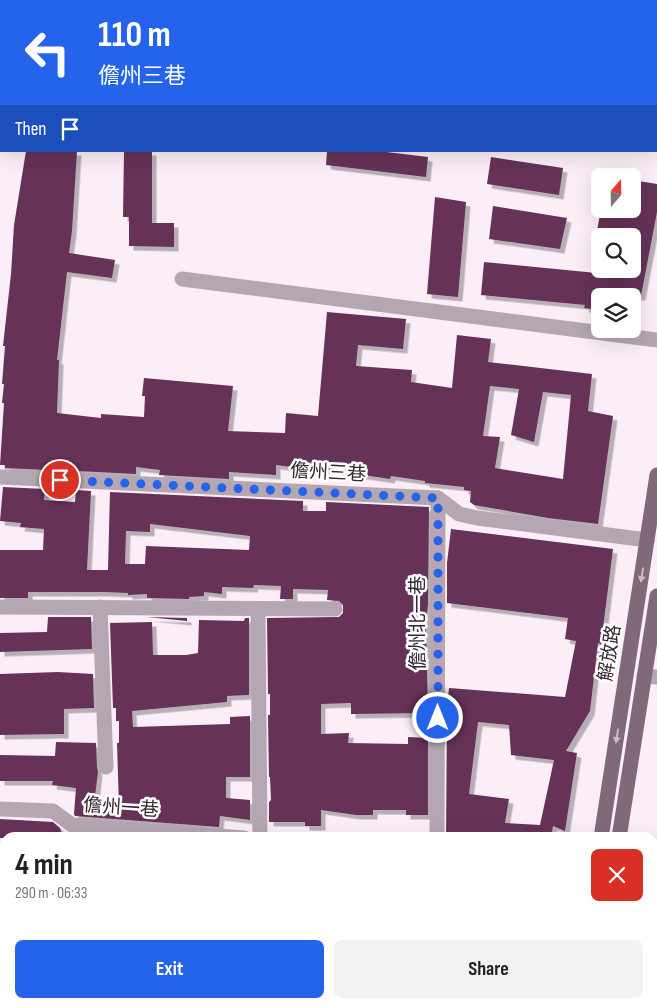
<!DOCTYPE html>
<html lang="en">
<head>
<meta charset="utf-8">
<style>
	body { margin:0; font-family:"Sofia Sans Condensed","Noto Sans SC",sans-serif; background:#f2f2f2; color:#222; height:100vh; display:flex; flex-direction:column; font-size:19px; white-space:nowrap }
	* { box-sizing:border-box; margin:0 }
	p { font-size:16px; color:#767676 }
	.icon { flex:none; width:28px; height:28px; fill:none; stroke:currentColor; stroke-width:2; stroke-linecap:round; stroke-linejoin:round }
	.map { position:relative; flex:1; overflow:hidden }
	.details { position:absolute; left:0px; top:832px; width:658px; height:176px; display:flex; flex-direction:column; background:#fff; border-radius:15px 15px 0 0; box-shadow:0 5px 20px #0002 }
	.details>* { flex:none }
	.banner { position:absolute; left:0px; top:0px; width:658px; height:152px; box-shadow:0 5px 20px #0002; background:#2563eb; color:#fff; overflow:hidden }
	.needle { width:32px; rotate:20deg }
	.buttons { position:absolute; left:591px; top:168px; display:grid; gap:10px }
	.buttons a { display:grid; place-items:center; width:50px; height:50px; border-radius:8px; background:#fff; box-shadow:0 5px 20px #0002; font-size:25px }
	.pin { position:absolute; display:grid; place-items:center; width:42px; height:42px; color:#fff; margin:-21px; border:2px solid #fff; border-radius:50%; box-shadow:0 1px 5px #0007 }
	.me { position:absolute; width:55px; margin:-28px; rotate:0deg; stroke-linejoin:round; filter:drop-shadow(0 0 4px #0008) }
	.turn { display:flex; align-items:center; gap:18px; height:105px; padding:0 15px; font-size:22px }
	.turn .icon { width:65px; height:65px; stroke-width:2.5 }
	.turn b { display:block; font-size:35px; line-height:42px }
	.then { display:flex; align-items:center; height:48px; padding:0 15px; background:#0003; gap:10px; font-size:19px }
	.round { display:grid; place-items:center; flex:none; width:52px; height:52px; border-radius:8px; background:#f2f2f2 }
	.headline { display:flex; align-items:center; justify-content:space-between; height:85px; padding:0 15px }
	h1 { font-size:30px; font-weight:700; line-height:38px }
	.button { display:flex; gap:10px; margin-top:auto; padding:10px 15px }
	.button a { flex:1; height:58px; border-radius:8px; background:#2563eb; color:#fff; font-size:20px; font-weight:700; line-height:58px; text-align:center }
	.button a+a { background:#f2f2f2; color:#222 }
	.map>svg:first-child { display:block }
	.building { fill:#663159; fill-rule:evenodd; filter:url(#shadow) }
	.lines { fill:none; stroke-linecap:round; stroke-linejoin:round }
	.street { stroke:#b5a7b1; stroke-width:15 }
	.secondary { stroke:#978391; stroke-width:15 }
	.primary { stroke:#81697a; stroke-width:15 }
	.tram { stroke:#61545d; stroke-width:1 }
	.oneway { fill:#c6bcc3 }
	.route { stroke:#2563eb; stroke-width:9; stroke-dasharray:0 16.2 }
	.labels { text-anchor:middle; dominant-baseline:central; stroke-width:5; stroke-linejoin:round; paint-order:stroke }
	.street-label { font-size:19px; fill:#332730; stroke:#fff }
</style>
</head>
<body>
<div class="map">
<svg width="657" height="1008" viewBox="0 0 657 1008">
	<defs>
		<filter id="shadow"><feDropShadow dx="4.5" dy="4.5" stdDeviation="0" flood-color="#0004"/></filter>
	</defs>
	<rect width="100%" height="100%" fill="#fbeef7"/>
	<g class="building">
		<path d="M26,151h51l-5,80 -3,22 46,7 -3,18 -45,-6 -10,88h2l-2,53 44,5v-4l43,3 1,-21h-3l2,-18 89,8 -5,45 57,2 1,-20 32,3 9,-104 79,7 -3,30 -45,-4 -2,21 56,4 -1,12 41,6 5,-53 34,4 -3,23 104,12 -4,37 25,5 -15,108 -50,-6 -74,-13 -4,-3 1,-11 -7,-1v-3l-39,-4v-2l-34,-5 -1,3 -67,-10 -1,2 -46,-6v10l-47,-3v7l-70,-4 1,-5 -24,-3v7l-59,-3v-1l-25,-4v3l-6,-1v2l-41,-2v-3h-5l4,-62h-2l2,-19h-2l3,-38h-2l8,-72 3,-49zM490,386l29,3 -8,46 23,7 9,-50 28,3 -8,84 -68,-11 5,-31 -17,-1z"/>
		<path d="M124,151h28v72h22v24l-45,-1v-29h-6z"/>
		<path d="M327,151h51l50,6 -2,20 -100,-12z"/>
		<path d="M491,157l72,11 -4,27 -72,-11z"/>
		<path d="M632,180l25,4v28l-16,84h-41v14l-16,-2 1,-3 -104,-10 3,-33 133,13 1,-6h14v-33h-36l5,-27h31z"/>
		<path d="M435,197l31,5 -8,95 -31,-3z"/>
		<path d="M493,206l74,12 -7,31 -71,-10z"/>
		<path d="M3,487l42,2 -1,11 31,2 1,-12 15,1 -4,79h21l2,-78 193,9v10h23v-9l103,5 -1,97 -2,20 2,89 -77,1v-11l-30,1v30l28,-1 -1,10 60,1v-7l20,1v77h-22v-5h-33v5h-17l-35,-5v16h-16v-4h-36v-20l2,-2 -1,-23h-1l-1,-62h2v-21h-2l-1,-76 72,-1 4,-4v-8l-4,-4 -12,-1 1,-10 -35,-1v10h-13l1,-13 -27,-1 -1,3 -31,-1v7l-18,-2v4l-15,1v2l-42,-1v-4l-19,1v-2l-24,-1h-76v6h-28v-48h43l1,-21 -24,-2 1,-4 -21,-2zM150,524l100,12 -1,14 -103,-4 -1,18h-20l1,-33 24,1z"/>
		<path d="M451,529l162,20 -12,95 -3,-1 -8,68 -24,40 11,2 -12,78 -12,-5 -2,12h-105l1,-132 2,-18 116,9 11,-56 -11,-2 3,-21 -121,-15v-40zM478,722l31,3 2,30 43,5 -14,65 -35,-2 4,-24 -40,-5z"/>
		<path d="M48,617h43l1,32 -92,3v-19l47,-1z"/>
		<path d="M147,617l40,1v3z"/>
		<path d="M245,618h4v77l-22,1v6l-95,9 1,16 97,-3v-7l20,-1v61h-24v21l24,2v20l-30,-4 -1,11 -144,-11 -1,-2 2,-26 -24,-3 1,-4h-53v-26l55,1 1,-14 40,1 1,24 1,5 -4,32 25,2 -2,-63h2v-22h-3v-13h-3l-3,-85 42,-1 1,33h33l12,-2 1,-33 45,1z"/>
		<path d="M58,672l35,2 1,34 -30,1v25l-64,1v-61z"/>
		<path d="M0,819l53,3 7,6 3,10h-63z"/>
	</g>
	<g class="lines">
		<g class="street">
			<path d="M198,0v1"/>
			<path d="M91,1v-1"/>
			<path d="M182,279l475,61"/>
			<path d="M0,477l438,21 21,16 18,4 170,22"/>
			<path d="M0,607l335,2"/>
			<path d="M100,607l6,160"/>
			<path d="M258,609l2,229"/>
			<path d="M644,676l13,1"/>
			<path d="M0,809l53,2 19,14 172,13"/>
			<path d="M437,838l1,-340"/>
			<path d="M182,1008l1,-4"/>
			<path d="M265,1008l1,-4"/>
			<path d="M417,1008l1,-4"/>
		</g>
		<g class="secondary">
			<path d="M16,1v-1"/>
			<path d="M0,127l1,-10"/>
		</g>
		<g class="primary">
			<path d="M601,838l56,-363"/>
			<path d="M619,838l38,-242"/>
			<path d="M574,1008l1,-4"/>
			<path d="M592,1008l1,-4"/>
		</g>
		<path class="tram" d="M0,15l1,-11"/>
	</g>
	<defs><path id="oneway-solid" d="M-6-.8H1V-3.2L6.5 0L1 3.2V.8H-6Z" transform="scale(1.25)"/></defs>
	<g class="oneway">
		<use href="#oneway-solid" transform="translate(642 575) rotate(99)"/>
		<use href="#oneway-solid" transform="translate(617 736) rotate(99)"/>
	</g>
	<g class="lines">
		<path class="route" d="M60,480l378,18v220"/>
	</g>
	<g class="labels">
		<g class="street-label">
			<text transform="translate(328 473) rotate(3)">儋州三巷</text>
			<text transform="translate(418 623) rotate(-90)">儋州北一巷</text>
			<text transform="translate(610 653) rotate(-81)">解放路</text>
			<text transform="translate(121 808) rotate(4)">儋州一巷</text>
		</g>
	</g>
</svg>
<div class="buttons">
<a><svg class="needle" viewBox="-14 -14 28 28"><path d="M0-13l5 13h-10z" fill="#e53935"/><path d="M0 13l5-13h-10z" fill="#767676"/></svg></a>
<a><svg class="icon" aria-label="search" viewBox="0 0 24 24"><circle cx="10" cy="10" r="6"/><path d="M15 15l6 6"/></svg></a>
<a><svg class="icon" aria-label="layers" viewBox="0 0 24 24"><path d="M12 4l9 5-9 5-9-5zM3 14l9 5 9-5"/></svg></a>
</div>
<div class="pin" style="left:60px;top:480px;background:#d93025"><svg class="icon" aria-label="arrive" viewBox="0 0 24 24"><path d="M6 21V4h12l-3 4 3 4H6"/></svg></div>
<svg class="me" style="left:438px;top:718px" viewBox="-20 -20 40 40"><circle r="17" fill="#2563eb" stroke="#fff" stroke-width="3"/><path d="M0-11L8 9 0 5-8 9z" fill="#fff"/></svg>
<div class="banner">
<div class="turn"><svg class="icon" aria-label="left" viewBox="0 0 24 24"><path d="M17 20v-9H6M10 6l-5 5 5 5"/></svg><div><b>110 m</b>儋州三巷</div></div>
<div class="then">Then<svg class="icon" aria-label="arrive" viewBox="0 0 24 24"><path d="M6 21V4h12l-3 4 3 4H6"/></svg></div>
</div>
<section class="details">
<div class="headline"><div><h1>4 min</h1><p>290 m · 06:33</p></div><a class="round" style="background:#d93025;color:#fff"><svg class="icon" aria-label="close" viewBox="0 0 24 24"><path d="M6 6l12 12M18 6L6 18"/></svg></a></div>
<div class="button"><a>Exit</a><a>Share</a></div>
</section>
</div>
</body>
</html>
